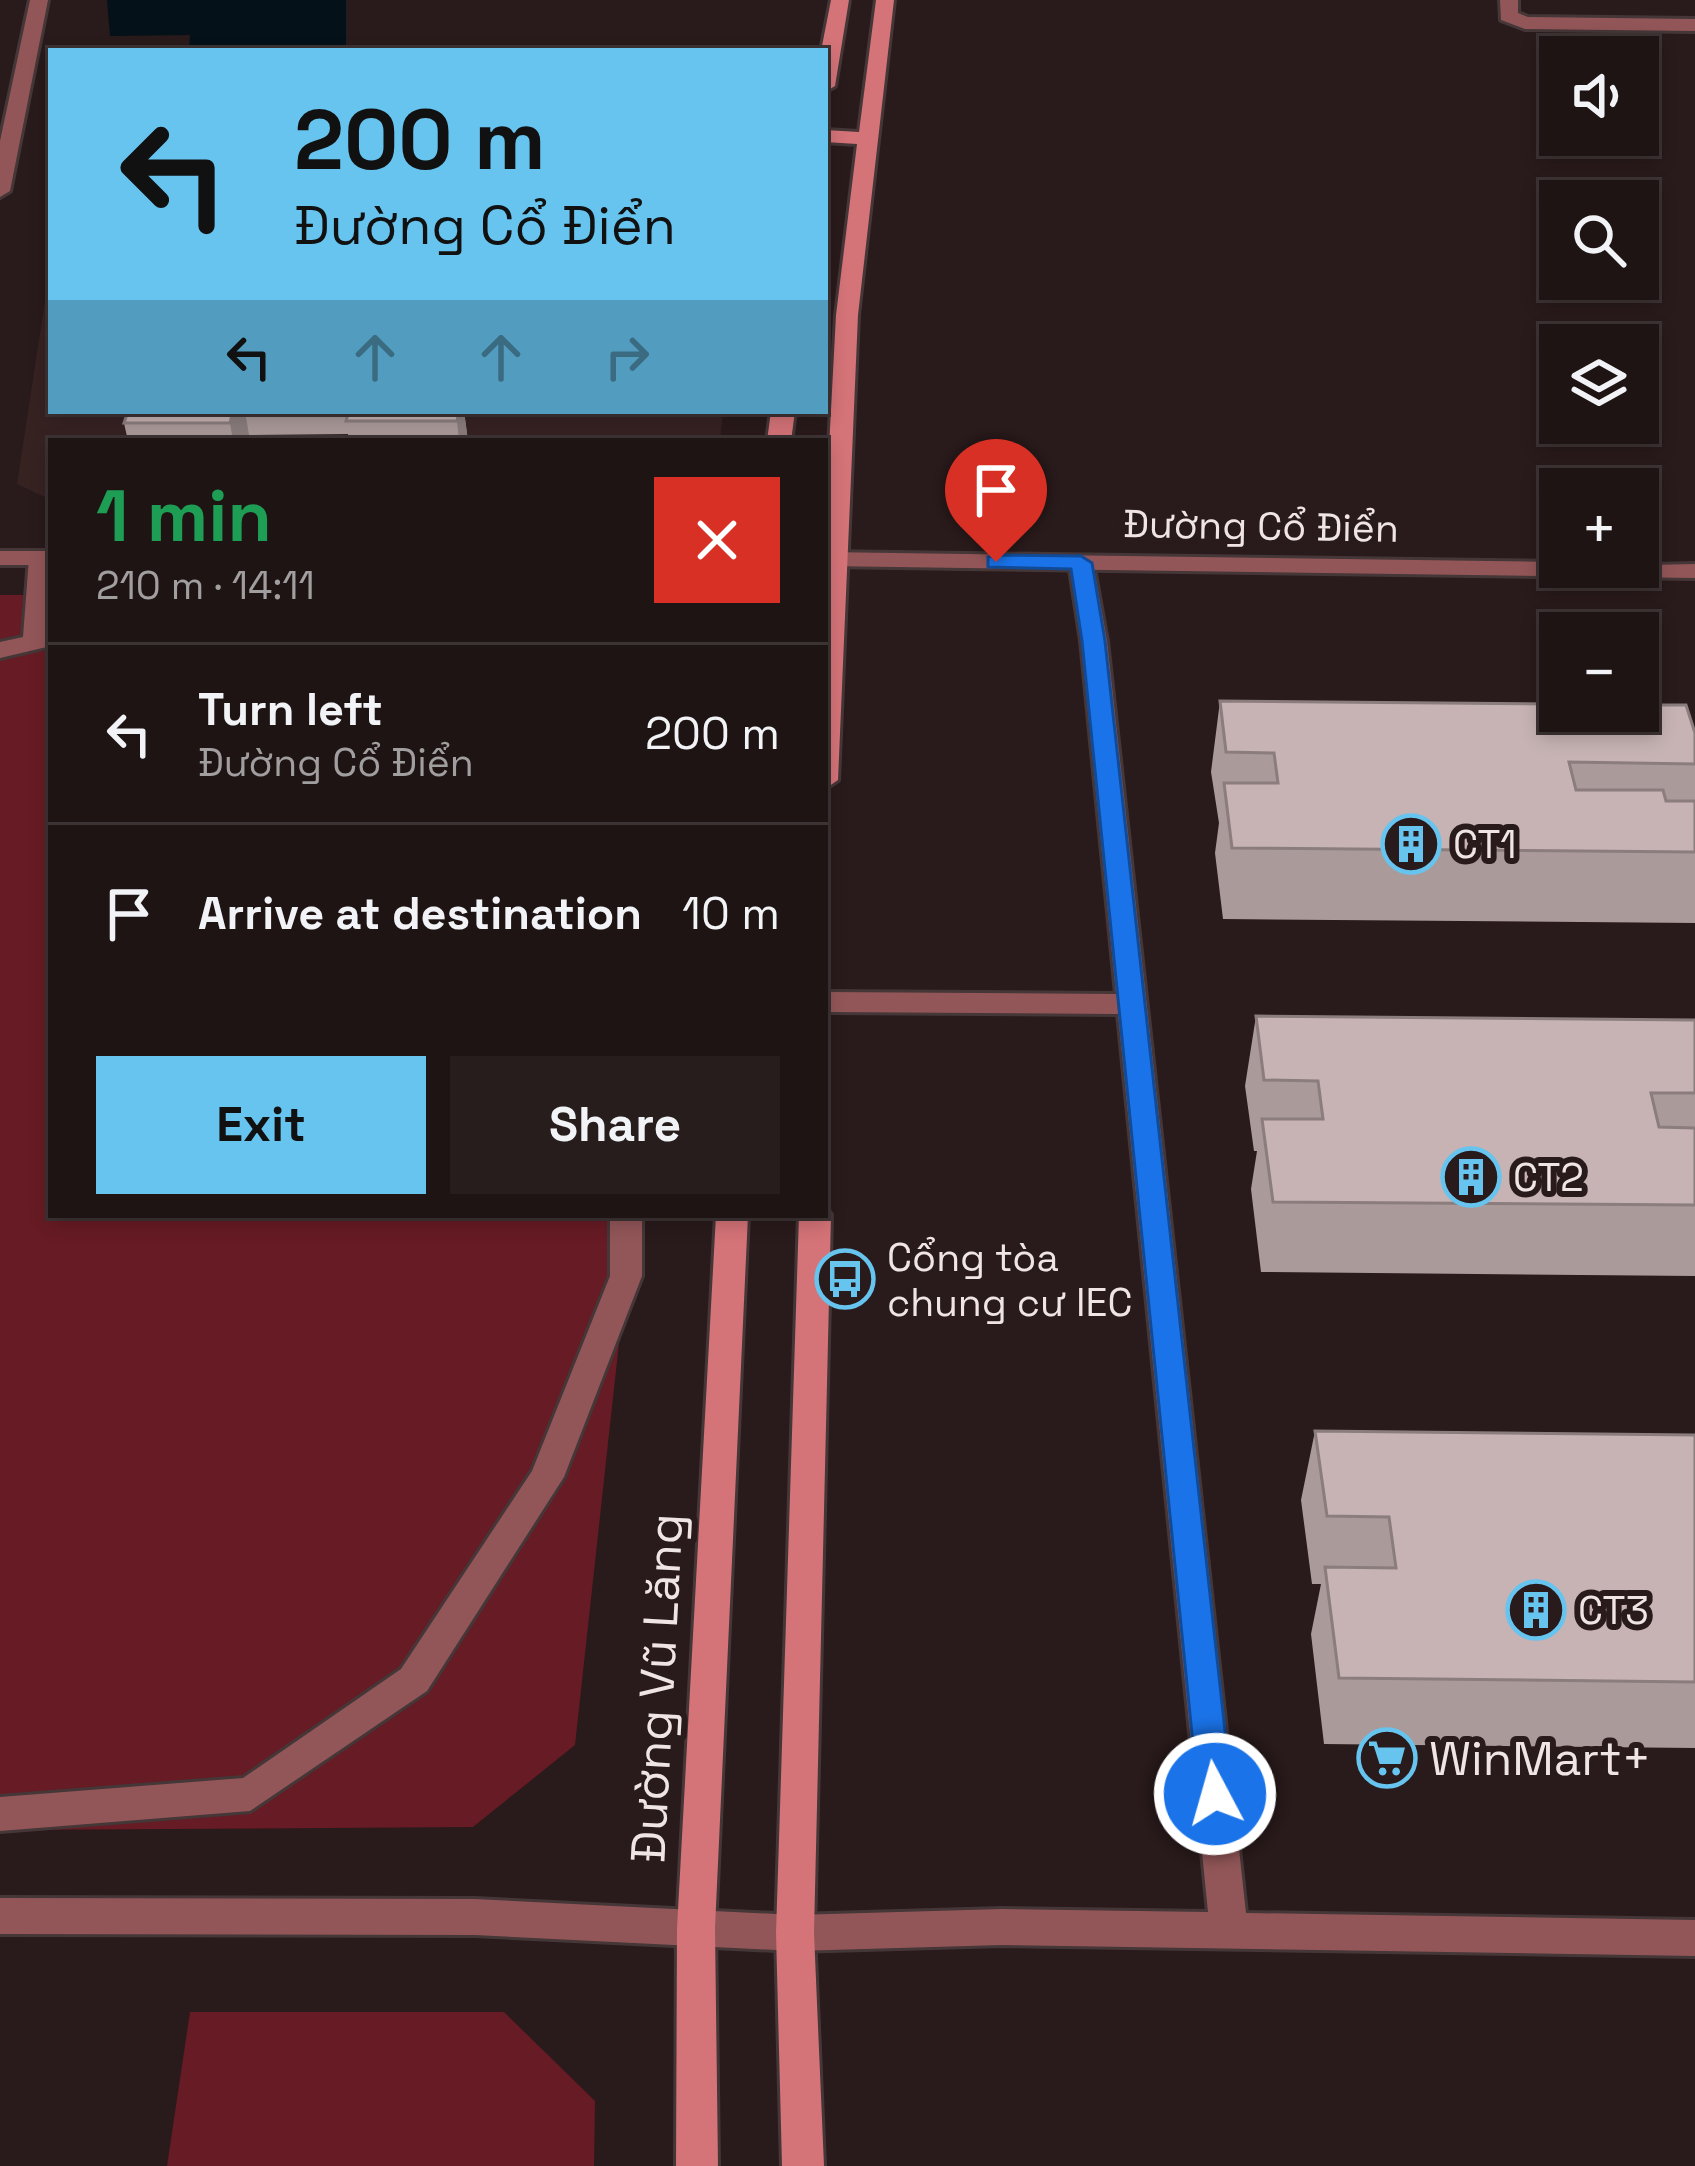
<!DOCTYPE html>
<html lang="en">
<head>
<meta charset="utf-8">
<style>
	body { margin:0; font-family:"Space Grotesk",sans-serif; background:#271d1d; color:#f1f3f6; height:100vh; display:flex; flex-direction:column; font-size:45px; white-space:nowrap }
	* { box-sizing:border-box; margin:0 }
	p { font-size:39px; color:#a19ea0 }
	.icon { flex:none; width:66px; height:66px; fill:none; stroke:currentColor; stroke-width:2; stroke-linecap:round; stroke-linejoin:round }
	.map { position:relative; flex:1; overflow:hidden }
	.drawer { position:absolute; left:48px; top:438px; width:780px; height:780px; display:flex; flex-direction:column; background:#1f1414; border-radius:0px; box-shadow:0 6px 18px #0003,0 0 0 3px #3c3334 }
	.drawer>* { flex:none }
	.top-card { position:absolute; left:48px; top:48px; width:780px; height:366px; border-radius:0px; box-shadow:0 6px 18px #0003,0 0 0 3px #3c3334; background:#66c4ef; color:#111; overflow:hidden }
	.controls { position:absolute; left:1539px; top:36px; display:grid; gap:24px }
	.controls a { display:grid; place-items:center; width:120px; height:120px; border-radius:0px; background:#1f1414; box-shadow:0 6px 18px #0003,0 0 0 3px #3c3334; font-size:60px }
	.pin { position:absolute; display:grid; place-items:center; width:102px; height:102px; color:#fff; margin:-123px -51px; border-radius:50% 50% 50% 0; rotate:-45deg; box-shadow:0 0 12px #0007 }
	.pin .icon { rotate:45deg }
	.me { position:absolute; width:132px; margin:-66px; rotate:354deg; stroke-linejoin:round; filter:drop-shadow(0 0 9px #0008) }
	.turn { display:flex; align-items:center; gap:42px; height:252px; padding:0 48px; font-size:54px }
	.turn .icon { width:156px; height:156px; stroke-width:2.5 }
	.turn b { display:block; font-size:84px; line-height:102px }
	.lanes { display:flex; align-items:center; height:114px; padding:0 48px; background:#0003; justify-content:center; gap:60px; direction:ltr }
	.lanes .off { opacity:.35 }
	.round { display:grid; place-items:center; flex:none; width:126px; height:126px; border-radius:0px; background:#271d1d }
	.overview { display:flex; align-items:center; justify-content:space-between; height:204px; padding:0 48px }
	h1 { font-size:72px; font-weight:700; line-height:90px; color:#1e9e55 }
	.button { display:flex; gap:24px; margin-top:auto; padding:24px 48px }
	.button a { flex:1; height:138px; border-radius:0px; background:#66c4ef; color:#111; font-size:48px; font-weight:700; line-height:138px; text-align:center }
	.button a+a { background:#271d1d; color:#f1f3f6 }
	ul { padding:0; list-style:none }
	li { display:flex; align-items:center; gap:36px; height:180px; padding:0 48px; border-top:3px solid #3c3334 }
	li div { flex:1 }
	li b { display:block; font-size:45px }
	li em { font-style:normal }
	.map>svg:first-child { display:block }
	.built { fill:#372222 }
	.green { fill:#671b24 }
	.water { fill:#041118 }
	.lines { fill:none; stroke-linecap:round; stroke-linejoin:round }
	.service-casing { stroke:#453637; stroke-width:6 }
	.minor-casing { stroke:#453637; stroke-width:6 }
	.tertiary-casing { stroke:#453637; stroke-width:6 }
	.secondary-casing { stroke:#453637; stroke-width:6 }
	.service { fill:#925658; fill-rule:evenodd }
	.minor { fill:#925658; fill-rule:evenodd }
	.tertiary { fill:#925658; fill-rule:evenodd }
	.secondary { fill:#d47378; fill-rule:evenodd }
	.wall { fill:#ab9a9a }
	.shaded-wall { fill:#8b7d7d }
	.building { fill:#c7b3b3; stroke:#8b7d7d; stroke-width:3 }
	.route { fill:#1a73e8; stroke:#114b97; stroke-width:3 }
	.labels { text-anchor:middle; dominant-baseline:central; stroke-width:12; stroke-linejoin:round; paint-order:stroke }
	.street-label { font-size:39px; fill:#f0e5e5; stroke:#291a1b }
	.poi-label { font-size:39px; fill:#f0e5e5; stroke:#291a1b; text-anchor:start }
	.near-street-label { font-size:48px; fill:#f0e5e5; stroke:#291a1b }
	.near-poi-label { font-size:48px; fill:#f0e5e5; stroke:#291a1b; text-anchor:start }
</style>
</head>
<body>
<div class="map">
<svg width="1695" height="2166" viewBox="0 0 1695 2166">
	<rect width="100%" height="100%" fill="#291a1b"/>
	<path class="built" d="M46,294h5v117h672l-3,30h-669v59l-34,-16z"/>
	<g class="green">
		<path d="M0,595h51v620h582l-58,530 -102,82 -473,3z"/>
		<path d="M190,2012h314l91,89 -1,65h-427z"/>
	</g>
	<path class="water" d="M107,0h239v51h-157l1,-16 -80,1z"/>
	<g class="lines">
		<g class="service-casing">
			<g id="service">
				<path d="M41,551l10,4v91l-51,12v-16l23,-5 6,-79z"/>
				<path d="M610,1215h32v61l-78,201 -137,214 -177,120 -250,20v-34l243,-19 158,-109 131,-198 78,-195z"/>
			</g>
		</g>
		<g class="minor-casing">
			<g id="minor">
				<path d="M30,0h18l-38,191 -10,6v-56z"/>
				<path d="M1500,0h18v13l10,4 167,2v12l-170,-2 -24,-9z"/>
				<path d="M1081,556l12,7 14,78 139,1272 449,7v36l-693,-11 -207,6 -320,-16 -475,-1v-36l475,1 320,16 207,-6 206,3 -90,-898 -293,-2v-20l291,2 -35,-353 -12,-78z"/>
			</g>
		</g>
		<g class="tertiary-casing">
			<g id="tertiary">
				<rect x="0" y="551" width="51" height="14"/>
				<path d="M825,552l735,10v5l135,-3v14l-870,-12z"/>
			</g>
		</g>
		<g class="secondary-casing">
			<g id="secondary">
				<path d="M831,0h18l-14,86 -10,6 -4,-41z"/>
				<path d="M876,0h18l-36,315 -20,465 -13,9v-265l11,-209 21,-171 -32,-2v-12l34,2z"/>
				<path d="M771,411h24l-4,30h-24z"/>
				<path d="M825,1206l6,9 -17,718 10,233h-42l-6,-233 23,-718h26z"/>
				<path d="M716,1215h32l-33,713 3,238h-42l1,-238z"/>
			</g>
		</g>
		<use href="#service" class="service"/>
		<use href="#minor" class="minor"/>
		<use href="#tertiary" class="tertiary"/>
		<use href="#secondary" class="secondary"/>
	</g>
	<g class="wall">
		<path d="M128,411h336l4,30h-119l-1,-7 -99,1 -1,6h-120l-4,-18z"/>
		<path d="M1220,701l475,32v190l-472,-4 -8,-66 4,-30 -8,-51z"/>
		<path d="M1256,1016l439,4v256l-434,-4 -10,-83 6,-38h-3l-9,-65z"/>
		<path d="M1315,1431l380,4v313l-371,-4 -13,-110 10,-50h-9l-11,-84z"/>
	</g>
	<g class="shaded-wall">
		<path d="M233,411h12l4,24 -1,6h-15l-3,-18z"/>
		<path d="M452,411h12l4,30h-9l-2,-20z"/>
	</g>
	<g class="building">
		<path d="M128,411h105l-3,12h-106z"/>
		<path d="M349,411h110l-2,10h-111z"/>
		<path d="M1220,701l340,3v7h78v-6h48l9,28v31l-126,-2 7,28h87l3,11h29v51l-463,-4 -8,-65h54l-4,-30 -48,-1z"/>
		<path d="M1256,1016l439,4v73h-44l8,34 36,1v77l-422,-3 -11,-83h61l-5,-38 -54,-1z"/>
		<path d="M1315,1431l380,4v247l-356,-4 -14,-111 71,1 -7,-51 -62,-1z"/>
	</g>
	<path class="route" d="M996,555l85,1 11,7 13,78 127,1153 -5,10 -12,5 -12,-5 -5,-10 -116,-1153 -11,-72 -83,-2v-10z"/>
	<defs>
		<g id="building-ring" transform="scale(3)"><circle r="9.5" fill="#291a1b" stroke="#66c4ef" stroke-width="1.5"/><path d="M-4-6H4V6H1V3H-1V6H-4ZM-2.5-4.3h1.7v1.8h-1.7ZM.8-4.3h1.7v1.8H.8ZM-2.5-1h1.7V.8h-1.7ZM.8-1h1.7V.8H.8Z" fill="#66c4ef"/></g>
		<g id="bus-ring" transform="scale(3)"><circle r="9.5" fill="#291a1b" stroke="#66c4ef" stroke-width="1.5"/><path d="M-5-6H5V4H4V6H2V4H-2V6H-4V4H-5ZM-3.5-4V0h7V-4ZM-3.5 1.2v1.5H-2V1.2ZM2 1.2v1.5H3.5V1.2Z" fill="#66c4ef"/></g>
		<g id="supermarket-ring" transform="scale(3)"><circle r="9.5" fill="#291a1b" stroke="#66c4ef" stroke-width="1.5"/><path d="M-6-5.5h2.5l.6 2H6L4.5 2H-2.5L-4.4-4H-6ZM-1.5 3.2a1.3 1.3 0 1 0 .1 0ZM3 3.2a1.3 1.3 0 1 0 .1 0Z" fill="#66c4ef"/></g>
	</defs>
	<g fill-rule="evenodd">
		<use href="#building-ring" x="1411" y="844"/>
		<use href="#building-ring" x="1471" y="1177"/>
		<use href="#bus-ring" x="845" y="1279"/>
		<use href="#building-ring" x="1536" y="1610"/>
		<use href="#supermarket-ring" x="1387" y="1758"/>
	</g>
	<g class="labels">
		<g class="street-label">
			<text transform="translate(1261 526) rotate(1)">Đường Cổ Điển</text>
		</g>
		<g class="poi-label">
			<text x="1453" y="844">CT1</text>
			<text x="1513" y="1177">CT2</text>
			<text x="887" y="1257">Cổng tòa<tspan x="887" dy="45">chung cư IEC</tspan></text>
			<text x="1578" y="1610">CT3</text>
		</g>
		<g class="near-street-label">
			<text transform="translate(657 1688) rotate(-87)">Đường Vũ Lăng</text>
		</g>
		<g class="near-poi-label">
			<text x="1429" y="1758">WinMart+</text>
		</g>
	</g>
</svg>
<div class="controls">
<a><svg class="icon" aria-label="sound" viewBox="0 0 24 24"><path d="M4 9h4l5-4v14l-5-4H4zM17 9q2 3 0 6"/></svg></a>
<a><svg class="icon" aria-label="search" viewBox="0 0 24 24"><circle cx="10" cy="10" r="6"/><path d="M15 15l6 6"/></svg></a>
<a><svg class="icon" aria-label="layers" viewBox="0 0 24 24"><path d="M12 4l9 5-9 5-9-5zM3 14l9 5 9-5"/></svg></a>
<a>+</a>
<a>−</a>
</div>
<div class="pin" style="left:996px;top:562px;background:#d93025"><svg class="icon" aria-label="arrive" viewBox="0 0 24 24"><path d="M6 21V4h12l-3 4 3 4H6"/></svg></div>
<svg class="me" style="left:1215px;top:1794px" viewBox="-20 -20 40 40"><circle r="17" fill="#1a73e8" stroke="#fff" stroke-width="3"/><path d="M0-11L8 9 0 5-8 9z" fill="#fff"/></svg>
<div class="top-card">
<div class="turn"><svg class="icon" aria-label="left" viewBox="0 0 24 24"><path d="M17 20v-9H6M10 6l-5 5 5 5"/></svg><div><b>200 m</b>Đường Cổ Điển</div></div>
<div class="lanes"><svg class="icon" aria-label="left" viewBox="0 0 24 24"><path d="M17 20v-9H6M10 6l-5 5 5 5"/></svg><svg class="icon off" aria-label="ahead" viewBox="0 0 24 24"><path d="M12 20V5M6 11l6-6 6 6"/></svg><svg class="icon off" aria-label="ahead" viewBox="0 0 24 24"><path d="M12 20V5M6 11l6-6 6 6"/></svg><svg class="icon off" aria-label="right" viewBox="0 0 24 24"><path d="M7 20v-9h11M14 6l5 5-5 5"/></svg></div>
</div>
<section class="drawer">
<div class="overview"><div><h1>1 min</h1><p>210 m · 14:11</p></div><a class="round" style="background:#d93025;color:#fff"><svg class="icon" aria-label="close" viewBox="0 0 24 24"><path d="M6 6l12 12M18 6L6 18"/></svg></a></div>
<ul>
<li><svg class="icon" aria-label="left" viewBox="0 0 24 24"><path d="M17 20v-9H6M10 6l-5 5 5 5"/></svg><div><b>Turn left</b><p>Đường Cổ Điển</p></div><em>200 m</em></li>
<li><svg class="icon" aria-label="arrive" viewBox="0 0 24 24"><path d="M6 21V4h12l-3 4 3 4H6"/></svg><div><b>Arrive at destination</b></div><em>10 m</em></li>
</ul>
<div class="button"><a>Exit</a><a>Share</a></div>
</section>
</div>
</body>
</html>
